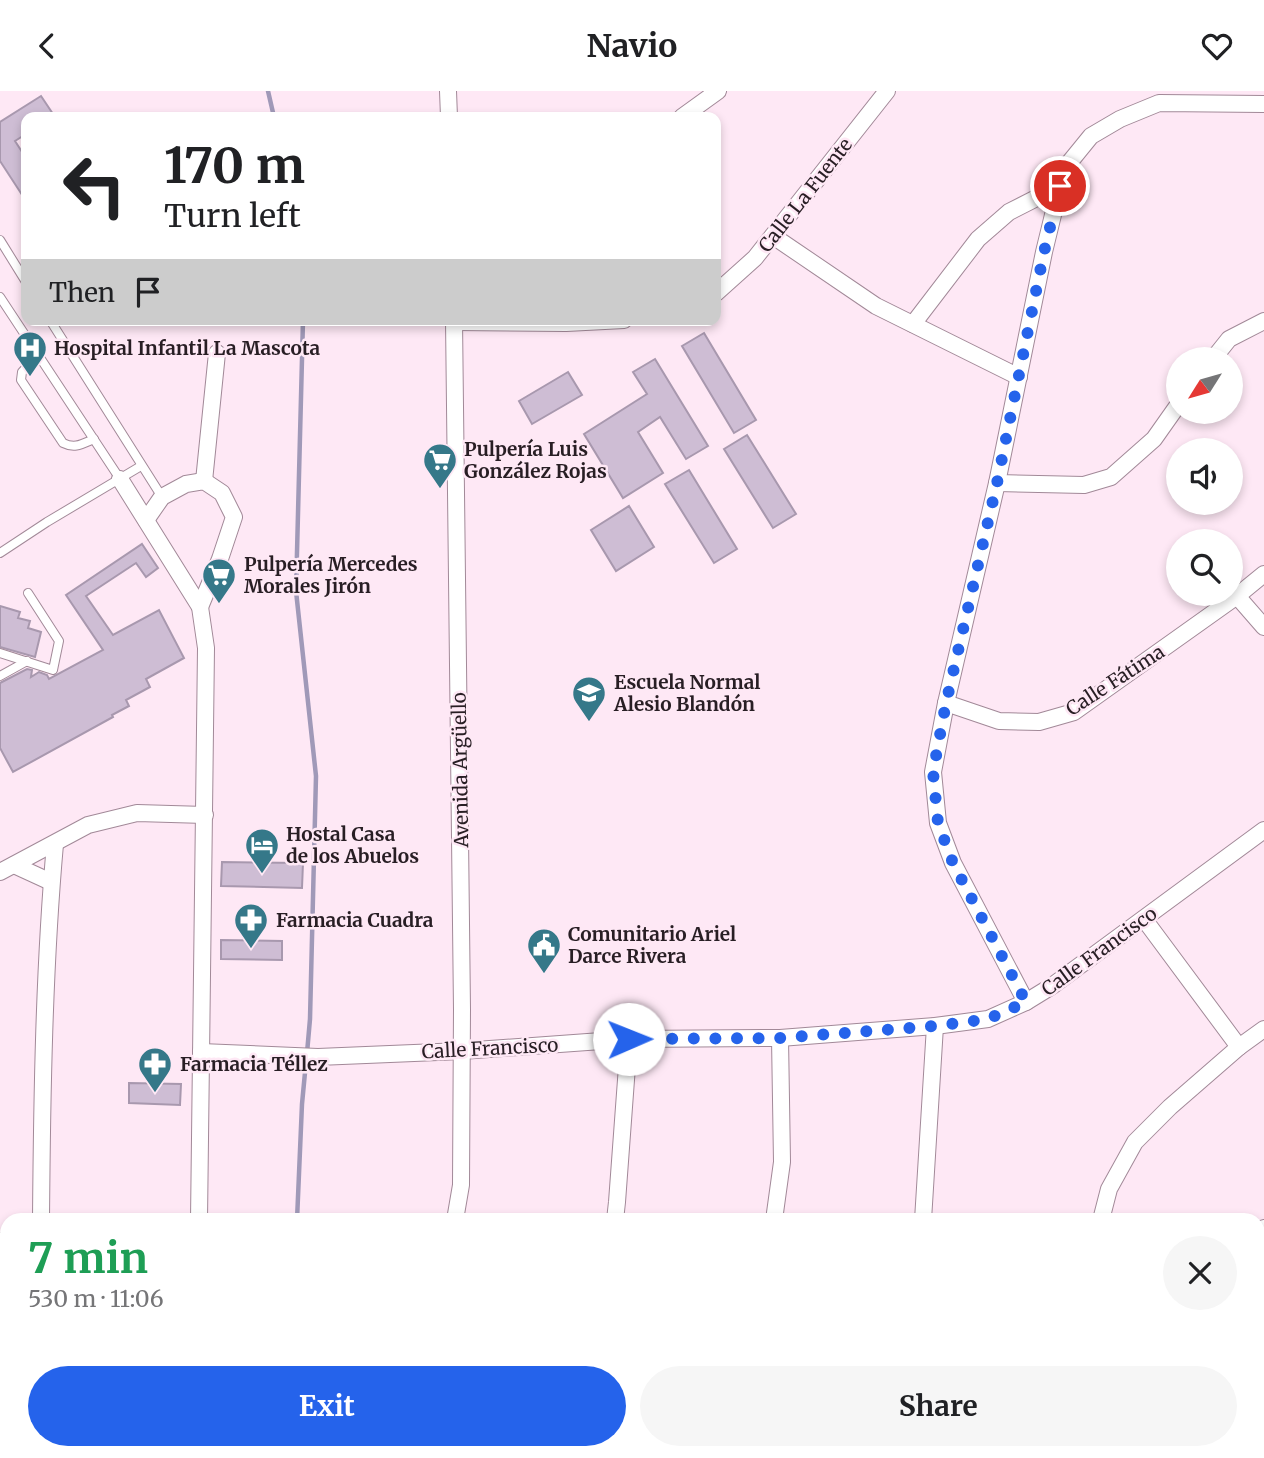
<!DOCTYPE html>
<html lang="en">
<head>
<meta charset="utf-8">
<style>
	body { margin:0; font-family:Merriweather,serif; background:#f6f6f6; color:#202124; height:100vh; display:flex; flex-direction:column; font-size:26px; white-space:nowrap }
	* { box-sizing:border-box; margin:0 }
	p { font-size:23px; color:#757577 }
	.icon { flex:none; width:38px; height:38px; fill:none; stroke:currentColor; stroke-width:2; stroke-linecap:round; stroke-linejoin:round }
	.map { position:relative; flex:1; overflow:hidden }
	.drawer { position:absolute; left:0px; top:1122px; width:1265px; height:247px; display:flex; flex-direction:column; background:#fff; border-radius:21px 21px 0 0; box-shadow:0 4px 10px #0003 }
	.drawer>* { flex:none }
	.banner { position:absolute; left:21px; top:21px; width:700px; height:214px; border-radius:14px; box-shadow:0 4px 10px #0003; background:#fff; color:#202124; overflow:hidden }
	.needle { width:46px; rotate:233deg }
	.controls { position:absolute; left:1166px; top:256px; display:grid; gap:14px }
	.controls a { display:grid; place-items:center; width:77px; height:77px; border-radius:50%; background:#fff; box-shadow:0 4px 10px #0003; font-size:35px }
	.pin { position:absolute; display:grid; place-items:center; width:60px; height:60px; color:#fff; margin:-30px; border:4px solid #fff; border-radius:50%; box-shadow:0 2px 7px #0007 }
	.me { position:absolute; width:77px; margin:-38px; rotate:89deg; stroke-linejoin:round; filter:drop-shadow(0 0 5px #0008) }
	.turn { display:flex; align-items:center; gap:24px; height:147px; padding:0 28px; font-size:32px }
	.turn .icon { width:91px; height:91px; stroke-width:2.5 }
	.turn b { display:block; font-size:49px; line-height:60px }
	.then { display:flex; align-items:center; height:66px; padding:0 28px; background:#0003; gap:14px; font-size:26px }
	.round { display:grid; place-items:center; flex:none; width:74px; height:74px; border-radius:37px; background:#f6f6f6 }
	.summary { display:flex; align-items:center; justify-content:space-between; height:119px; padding:0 28px }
	h1 { font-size:42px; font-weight:700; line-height:52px; color:#1e9e55 }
	.button { display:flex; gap:14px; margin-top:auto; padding:14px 28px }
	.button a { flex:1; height:80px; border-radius:42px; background:#2563eb; color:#fff; font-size:28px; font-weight:700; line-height:80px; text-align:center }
	.button a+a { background:#f6f6f6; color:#202124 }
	header { display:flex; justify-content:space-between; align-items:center; height:91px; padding:0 28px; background:#fff; font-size:32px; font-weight:700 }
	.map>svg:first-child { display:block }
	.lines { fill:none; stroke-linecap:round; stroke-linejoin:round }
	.stream { stroke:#a099b8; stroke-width:4.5 }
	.building { fill:#cebdd4; stroke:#a898ae; stroke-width:2 }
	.service-casing { stroke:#a28998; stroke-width:10 }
	.minor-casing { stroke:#a28998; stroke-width:18 }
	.primary-casing { stroke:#d8d6d8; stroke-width:27 }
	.service { stroke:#fff; stroke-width:8 }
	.minor { stroke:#fff; stroke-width:16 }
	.primary { stroke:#f8bfcb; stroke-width:24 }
	.route { stroke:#2563eb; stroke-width:12; stroke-dasharray:0 21.6 }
	.labels { text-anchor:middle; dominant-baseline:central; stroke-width:5; stroke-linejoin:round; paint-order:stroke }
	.street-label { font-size:19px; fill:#281e24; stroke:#fee8f5 }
	.poi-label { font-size:19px; font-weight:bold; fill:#281e24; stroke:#fee8f5; text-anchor:start }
</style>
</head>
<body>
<header><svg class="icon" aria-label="back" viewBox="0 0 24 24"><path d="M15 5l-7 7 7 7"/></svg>Navio<svg class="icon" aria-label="heart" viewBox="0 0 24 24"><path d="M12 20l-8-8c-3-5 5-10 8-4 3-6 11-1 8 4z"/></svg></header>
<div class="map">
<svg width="1264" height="1367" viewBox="0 0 1264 1367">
	<rect width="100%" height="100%" fill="#fee8f5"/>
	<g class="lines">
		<g class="stream">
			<path d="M268,0l6,26"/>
			<path d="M303,229l-7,271 20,185 -6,243 -3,34"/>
			<path d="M297,1129l5,-116 4,-42"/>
			<path d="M283,1367v-5"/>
		</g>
	</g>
	<g class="building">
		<path d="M41,5l14,21h-29v17l-11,7 11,17v43l-26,-40v-39z"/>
		<path d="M704,242l52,87 -22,13 -52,-87z"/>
		<path d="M655,268l53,87 -22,13 -26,-42 -22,15 25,41 -40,25 -39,-64 63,-40 -14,-22z"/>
		<path d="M568,281l14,23 -50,29 -13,-23z"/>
		<path d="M747,344l49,79 -23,14 -49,-79z"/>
		<path d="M689,379l48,79 -23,14 -49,-79z"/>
		<path d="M629,415l25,41 -38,24 -25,-41z"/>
		<path d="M142,453l16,24 -12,9 -10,-14 -50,33 27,39 46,-25 25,48 -38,21 4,8 -24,13 3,6 -17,9 1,2 -100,55 -13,-24v-65l27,-14 5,1 -1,7 8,-5 8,3 2,4 54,-29 -37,-55z"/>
		<path d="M0,515l20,6 -2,6 12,3 -2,7 13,4 -6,25 -35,-10z"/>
		<path d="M222,771l81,1 -1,25 -81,-2z"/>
		<path d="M221,849l61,1v19l-61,-1z"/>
		<path d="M129,992l52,1 -1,21 -51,-2z"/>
	</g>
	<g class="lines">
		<g class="service-casing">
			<g id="service">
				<path d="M0,149l26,42"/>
				<path d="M0,206l120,182"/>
				<path d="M50,229l112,177"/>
				<path d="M38,264l-16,17 -1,8 42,63c12,6 19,1 31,-4"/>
				<path d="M0,462l47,-31 94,-56"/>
				<path d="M0,562l53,17 6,-29 -31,-48"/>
				<path d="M0,585l27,-15"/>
			</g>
		</g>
		<g class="minor-casing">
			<g id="minor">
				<path d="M448,0l1,26"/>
				<path d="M682,26l36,-26"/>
				<path d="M773,145l103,70 143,71"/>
				<path d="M716,202l39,-35 132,-167"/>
				<path d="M454,229l8,689 -1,176 -6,35"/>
				<path d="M454,231l112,1 58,-3"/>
				<path d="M913,233l65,-85 31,-27 51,-26"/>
				<path d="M1213,268l16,-20 35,-18"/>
				<path d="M120,388l80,128 6,41 -7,572"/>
				<path d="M204,390l13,-128"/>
				<path d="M997,392l87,2 27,-8 43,-38 24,-34"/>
				<path d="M146,429l16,-23 24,-13 18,-3 18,12 12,24 -14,42 -20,48"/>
				<path d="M1237,505l27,31"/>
				<path d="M946,612l53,18 40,1 35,-10 163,-116 27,-22"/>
				<path d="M14,774l37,17"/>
				<path d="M0,781l88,-47 49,-12 68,2"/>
				<path d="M1144,828l95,128"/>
				<path d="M1026,911l-73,-139 -15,-40 -5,-51 13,-69 51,-220 47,-231 16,-66 9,-23 22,-27 29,-17 39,-16 105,1"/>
				<path d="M201,961l117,5 144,-6 167,-12 151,-1 155,-12 53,-7 38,-17 26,-16 212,-156"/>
				<path d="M41,1129c1,-125 3,-252 14,-376"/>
				<path d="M615,1129l2,-18 12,-163"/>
				<path d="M774,1129l8,-58 -2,-124"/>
				<path d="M923,1129l12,-194"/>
				<path d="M1101,1129l8,-31 26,-47 35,-35 69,-60 25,-18"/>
				<path d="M1258,1144l6,-7"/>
				<path d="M0,1150l7,2"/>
				<path d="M902,1362l16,5"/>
				<path d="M404,1367l2,-5"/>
				<path d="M1041,1367l2,-5"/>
				<path d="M1194,1367l2,-5"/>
			</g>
		</g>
		<g class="primary-casing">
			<g id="primary">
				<path d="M0,1321l7,2"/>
				<path d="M0,1348l7,1"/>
				<path d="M57,1362l21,5"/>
				<path d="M180,1362l24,5"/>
			</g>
		</g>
		<use href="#service" class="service"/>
		<use href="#minor" class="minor"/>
		<use href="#primary" class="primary"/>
	</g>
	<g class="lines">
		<path class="route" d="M629,948l150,-1 156,-12 53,-7 38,-17 -73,-139 -15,-40 -5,-51 13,-69 51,-220 47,-231 16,-66"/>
	</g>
	<defs>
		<g id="hospital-pin" transform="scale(1.75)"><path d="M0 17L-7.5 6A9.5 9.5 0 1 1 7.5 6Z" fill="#357889" stroke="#fee8f5"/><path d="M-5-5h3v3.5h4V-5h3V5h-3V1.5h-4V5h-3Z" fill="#fff"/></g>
		<g id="supermarket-pin" transform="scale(1.75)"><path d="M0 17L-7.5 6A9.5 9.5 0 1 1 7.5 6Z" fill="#357889" stroke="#fee8f5"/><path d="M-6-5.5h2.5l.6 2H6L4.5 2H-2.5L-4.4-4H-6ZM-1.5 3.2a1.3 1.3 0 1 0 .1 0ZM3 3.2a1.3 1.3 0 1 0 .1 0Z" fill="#fff"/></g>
		<g id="school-pin" transform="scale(1.75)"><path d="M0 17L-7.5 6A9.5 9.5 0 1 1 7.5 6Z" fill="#357889" stroke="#fee8f5"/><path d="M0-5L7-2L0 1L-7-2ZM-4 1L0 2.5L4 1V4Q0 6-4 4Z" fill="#fff"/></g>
		<g id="hotel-pin" transform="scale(1.75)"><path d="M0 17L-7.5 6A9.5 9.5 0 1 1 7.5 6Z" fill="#357889" stroke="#fee8f5"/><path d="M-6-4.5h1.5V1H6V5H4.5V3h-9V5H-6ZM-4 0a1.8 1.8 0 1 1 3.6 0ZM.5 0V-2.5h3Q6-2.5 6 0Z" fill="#fff"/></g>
		<g id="pharmacy-pin" transform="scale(1.75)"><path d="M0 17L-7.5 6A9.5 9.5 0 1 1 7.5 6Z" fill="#357889" stroke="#fee8f5"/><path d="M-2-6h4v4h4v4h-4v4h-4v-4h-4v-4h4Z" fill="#fff"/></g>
		<g id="civic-pin" transform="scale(1.75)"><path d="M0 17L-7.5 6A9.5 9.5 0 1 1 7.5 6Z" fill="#357889" stroke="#fee8f5"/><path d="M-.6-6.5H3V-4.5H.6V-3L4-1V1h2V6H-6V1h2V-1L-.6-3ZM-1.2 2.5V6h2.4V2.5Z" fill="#fff"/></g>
	</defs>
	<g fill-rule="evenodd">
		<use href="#hospital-pin" x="30" y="257"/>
		<use href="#supermarket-pin" x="440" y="369"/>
		<use href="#supermarket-pin" x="219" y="484"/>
		<use href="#school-pin" x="589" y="602"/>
		<use href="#hotel-pin" x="262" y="754"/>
		<use href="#pharmacy-pin" x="251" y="829"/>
		<use href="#civic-pin" x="544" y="854"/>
		<use href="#pharmacy-pin" x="155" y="973"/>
	</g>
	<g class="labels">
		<g class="street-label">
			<text transform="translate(805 104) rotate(-52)">Calle La Fuente</text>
			<text transform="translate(1115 589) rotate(-33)">Calle Fátima</text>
			<text transform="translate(460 679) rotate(-91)">Avenida Argüello</text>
			<text transform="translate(1099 860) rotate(-36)">Calle Francisco</text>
			<text transform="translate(490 957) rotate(-3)">Calle Francisco</text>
		</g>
		<g class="poi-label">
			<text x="54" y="257">Hospital Infantil La Mascota</text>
			<text x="464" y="358">Pulpería Luis<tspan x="464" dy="22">González Rojas</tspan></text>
			<text x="244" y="473">Pulpería Mercedes<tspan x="244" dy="22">Morales Jirón</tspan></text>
			<text x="614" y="591">Escuela Normal<tspan x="614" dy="22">Alesio Blandón</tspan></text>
			<text x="286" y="743">Hostal Casa<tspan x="286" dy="22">de los Abuelos</tspan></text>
			<text x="276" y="829">Farmacia Cuadra</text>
			<text x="568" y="843">Comunitario Ariel<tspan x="568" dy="22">Darce Rivera</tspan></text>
			<text x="180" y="973">Farmacia Téllez</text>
		</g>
	</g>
</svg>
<div class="controls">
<a><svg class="needle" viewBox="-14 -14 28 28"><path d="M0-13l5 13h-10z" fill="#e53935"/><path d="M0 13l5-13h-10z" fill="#757577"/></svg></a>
<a><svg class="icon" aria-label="sound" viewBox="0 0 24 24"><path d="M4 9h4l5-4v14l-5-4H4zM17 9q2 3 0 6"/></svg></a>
<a><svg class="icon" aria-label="search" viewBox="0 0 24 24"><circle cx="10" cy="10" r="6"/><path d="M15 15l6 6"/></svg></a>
</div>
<div class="pin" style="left:1060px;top:95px;background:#d93025"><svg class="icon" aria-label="arrive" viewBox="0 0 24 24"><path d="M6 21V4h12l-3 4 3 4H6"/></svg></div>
<svg class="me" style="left:629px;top:948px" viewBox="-20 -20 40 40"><circle r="19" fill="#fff"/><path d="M0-13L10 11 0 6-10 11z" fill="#2563eb"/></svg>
<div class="banner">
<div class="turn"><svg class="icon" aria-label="left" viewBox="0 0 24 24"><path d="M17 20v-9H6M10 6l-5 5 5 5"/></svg><div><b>170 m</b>Turn left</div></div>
<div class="then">Then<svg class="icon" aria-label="arrive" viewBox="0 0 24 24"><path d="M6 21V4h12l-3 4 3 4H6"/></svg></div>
</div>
<section class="drawer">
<div class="summary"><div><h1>7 min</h1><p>530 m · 11:06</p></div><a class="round"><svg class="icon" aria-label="close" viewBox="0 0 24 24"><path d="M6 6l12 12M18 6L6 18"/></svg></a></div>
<div class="button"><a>Exit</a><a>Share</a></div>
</section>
</div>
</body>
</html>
